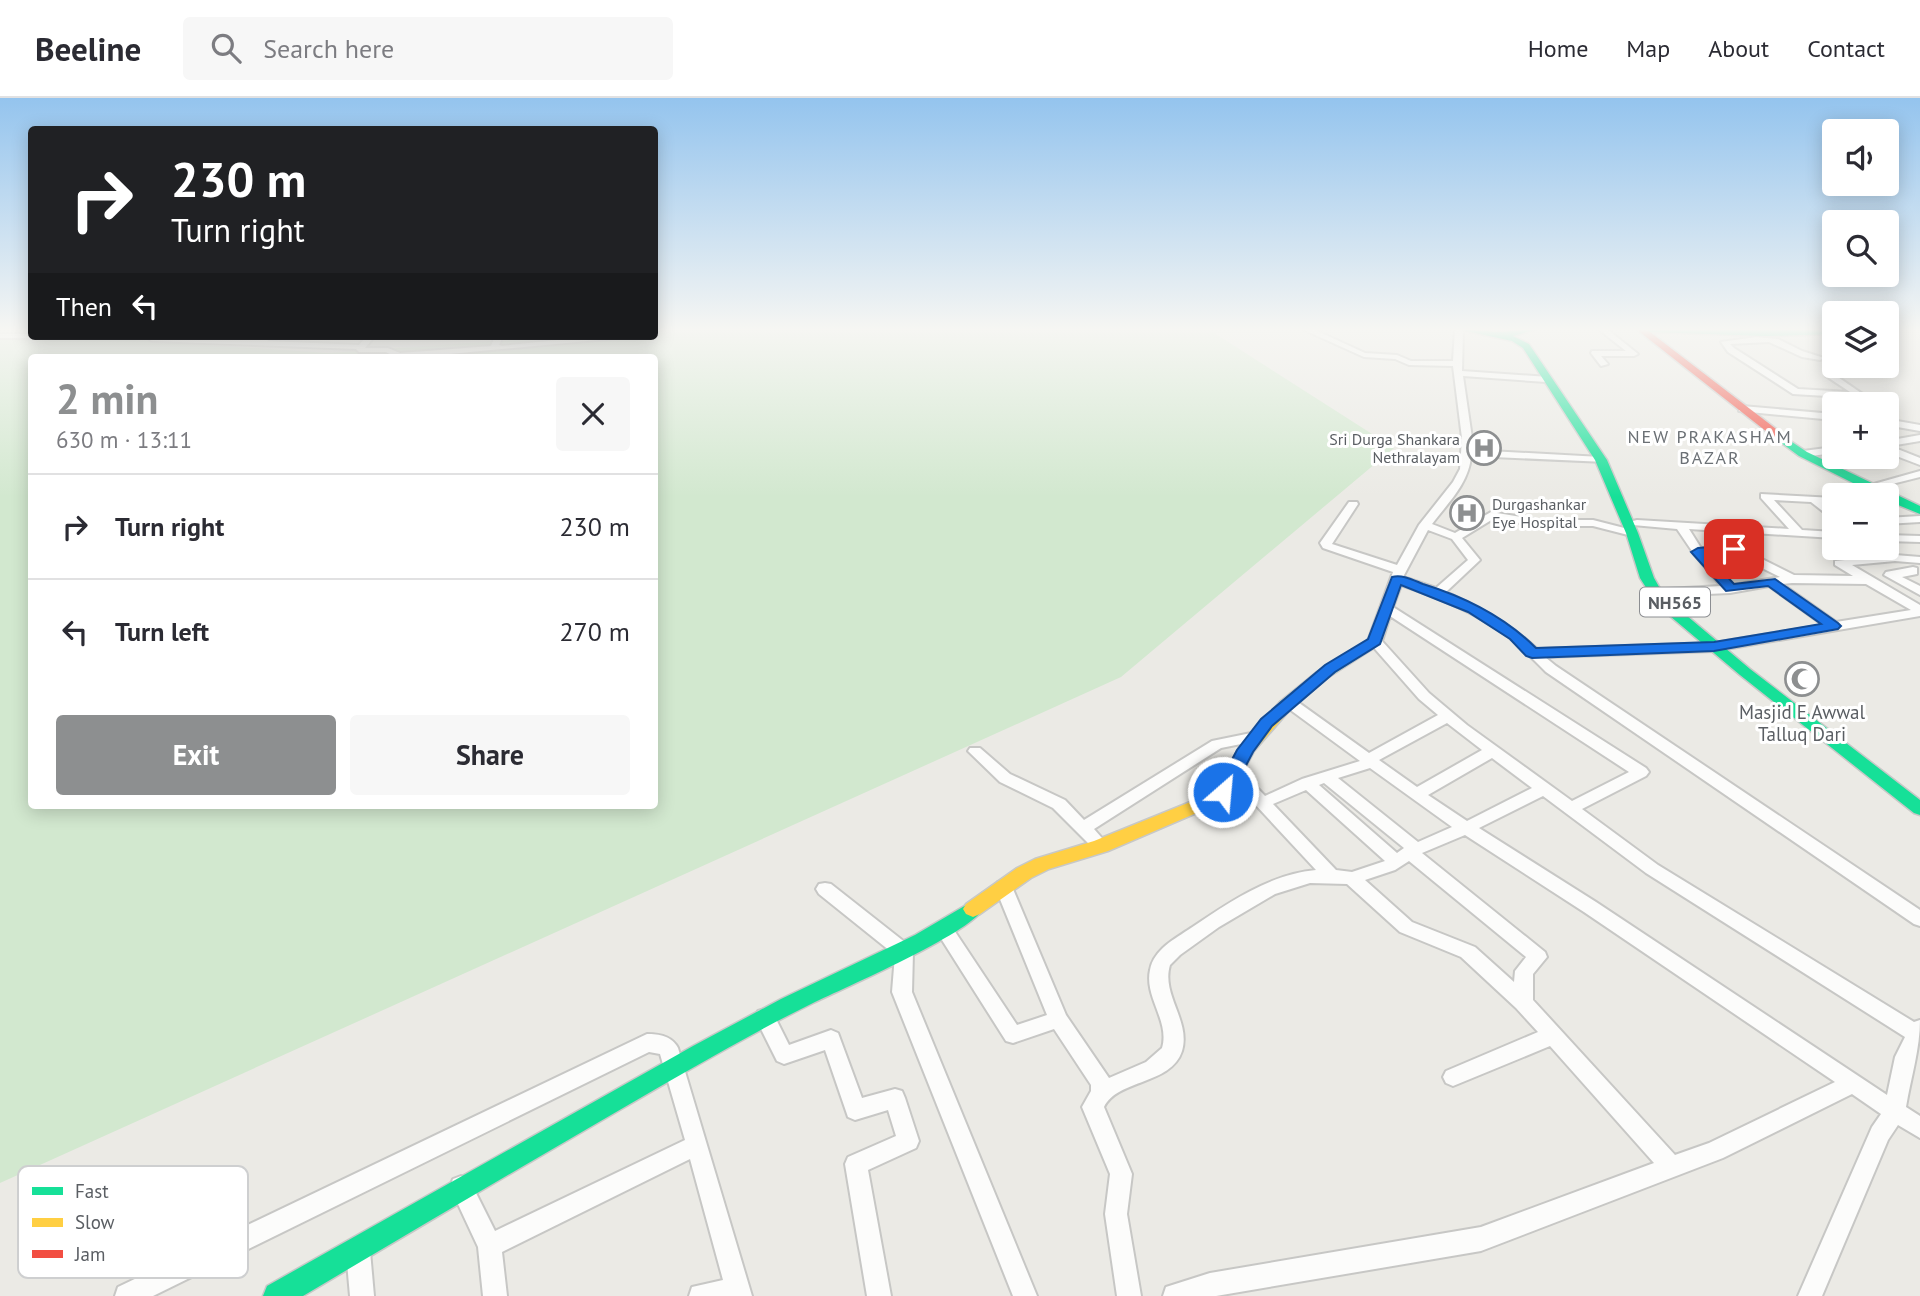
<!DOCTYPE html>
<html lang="en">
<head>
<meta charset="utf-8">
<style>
	body { margin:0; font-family:"PT Sans",sans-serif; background:#f7f7f7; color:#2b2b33; height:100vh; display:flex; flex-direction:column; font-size:26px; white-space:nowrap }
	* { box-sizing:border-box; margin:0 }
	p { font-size:23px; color:#7c7c81 }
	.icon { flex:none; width:38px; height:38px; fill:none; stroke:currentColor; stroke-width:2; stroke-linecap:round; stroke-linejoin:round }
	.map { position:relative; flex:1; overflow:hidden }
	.details { position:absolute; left:28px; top:256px; width:630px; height:455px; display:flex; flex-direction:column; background:#fff; border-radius:7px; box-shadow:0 4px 18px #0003 }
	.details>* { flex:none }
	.guide { position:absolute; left:28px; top:28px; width:630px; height:214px; border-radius:7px; box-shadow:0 4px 18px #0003; background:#202124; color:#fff; overflow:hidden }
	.fabs { position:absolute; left:1822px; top:21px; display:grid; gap:14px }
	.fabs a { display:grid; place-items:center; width:77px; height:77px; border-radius:7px; background:#fff; box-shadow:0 4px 18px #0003; font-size:35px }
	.pin { position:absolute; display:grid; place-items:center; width:60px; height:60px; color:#fff; margin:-30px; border-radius:14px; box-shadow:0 4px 10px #0006 }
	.me { position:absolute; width:77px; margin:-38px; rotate:27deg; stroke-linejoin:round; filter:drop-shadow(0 0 5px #0008) }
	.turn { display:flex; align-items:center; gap:24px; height:147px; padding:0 28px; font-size:32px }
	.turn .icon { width:91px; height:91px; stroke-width:2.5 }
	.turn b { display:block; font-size:49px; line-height:60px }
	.then { display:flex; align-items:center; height:66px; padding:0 28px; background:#0003; gap:14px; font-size:26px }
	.round { display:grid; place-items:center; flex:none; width:74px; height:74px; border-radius:7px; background:#f7f7f7 }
	.overview { display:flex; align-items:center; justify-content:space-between; height:119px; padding:0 28px }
	h1 { font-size:42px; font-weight:800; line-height:52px; color:#8d8f90 }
	.button { display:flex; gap:14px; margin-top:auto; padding:14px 28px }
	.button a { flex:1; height:80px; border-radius:7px; background:#8d8f90; color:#fff; font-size:28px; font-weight:800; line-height:80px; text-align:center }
	.button a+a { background:#f7f7f7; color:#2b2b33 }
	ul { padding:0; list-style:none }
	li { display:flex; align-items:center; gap:21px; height:105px; padding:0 28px; border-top:2px solid #e1e1e2 }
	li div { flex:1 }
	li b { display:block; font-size:26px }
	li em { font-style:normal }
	header { display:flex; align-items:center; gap:42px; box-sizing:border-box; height:98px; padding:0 35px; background:#fff; border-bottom:2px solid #e1e1e2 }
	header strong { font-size:33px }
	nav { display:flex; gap:38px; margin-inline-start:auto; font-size:24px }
	.search { width:490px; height:63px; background:#f7f7f7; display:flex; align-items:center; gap:18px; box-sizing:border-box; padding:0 24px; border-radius:7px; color:#7c7c81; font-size:26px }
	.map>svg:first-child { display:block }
	.green { fill:#d2e8cf; fill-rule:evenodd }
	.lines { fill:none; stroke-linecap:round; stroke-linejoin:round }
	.street-casing { stroke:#c7c7c5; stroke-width:4 }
	.fast-casing { stroke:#c7c8c7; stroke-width:3 }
	.slow-casing { stroke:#c7c8c7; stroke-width:3 }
	.jam-casing { stroke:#c7c8c7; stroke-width:3 }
	.street { fill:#fcfcfb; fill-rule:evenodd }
	.fast { fill:#16e098; fill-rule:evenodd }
	.slow { fill:#ffcf43; fill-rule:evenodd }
	.jam { fill:#f24e42; fill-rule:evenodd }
	.route { fill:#1a73e8; stroke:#114b97; stroke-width:2 }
	.labels { text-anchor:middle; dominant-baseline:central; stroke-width:6; stroke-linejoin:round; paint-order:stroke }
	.far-poi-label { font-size:16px; fill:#5a5e63; stroke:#fff; text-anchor:end }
	.far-neighbourhood-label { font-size:18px; letter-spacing:2px; fill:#6b7075; stroke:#fff }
	.shield { fill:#fff; stroke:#8c8e92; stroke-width:2 }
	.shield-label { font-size:18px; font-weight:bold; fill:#5a5e63 }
	.poi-label { font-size:19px; fill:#5a5e63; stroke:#fff }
	.key { fill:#fff; stroke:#cecfd0; stroke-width:2 }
	.key-label { font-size:19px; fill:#5a5e63 }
</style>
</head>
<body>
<header>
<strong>Beeline</strong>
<div class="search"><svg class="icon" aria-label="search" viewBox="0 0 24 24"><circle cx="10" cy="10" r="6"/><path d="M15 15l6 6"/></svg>Search here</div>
<nav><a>Home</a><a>Map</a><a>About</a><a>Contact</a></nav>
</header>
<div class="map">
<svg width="1920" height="1198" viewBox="0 0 1920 1198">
	<rect width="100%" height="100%" fill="#ebeae5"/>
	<path class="green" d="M664,231h544l186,119 -273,229 -1121,506v-844l89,-2 239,16 240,-17h86l1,-6zM32,259h622v448h-622z"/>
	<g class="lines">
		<g class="street-casing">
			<g id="street">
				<path d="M654,231h8l-8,3z"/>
				<path d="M1302,231h11l52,24 32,2 14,6h42l2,-32h8l-1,42 87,6 1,2 -4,3 -83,-6 9,62 -1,12 130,7 5,3 -1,2 -134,-6c-2,27 -23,47 -39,68l23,9 36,-21 48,8h54l43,11v4l-4,1 -39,-10h-54l-46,-7 -31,19 18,22 -34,32c33,15 64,32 91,57l177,-6 109,-18 -54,-39 -39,7 -68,3 -2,-3 2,-3 4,-1 55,-3 -27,-32 -17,-25 -44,-4v-4l4,-1 152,9 -28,-31v-4l73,4v6l-9,-1 9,8v9l-23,-18 -37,-2 28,30 32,2v6l-145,-9 12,19 37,-1 56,28 59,1 -18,-11v-4l60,-6 25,2v6l-25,-2 -43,4 68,40v11l-206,35 -169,6 11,9 364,244v16l-6,-2 -368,-252c-12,-12 -23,-23 -36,-34 -33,-25 -70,-40 -109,-53l-8,22 253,161 3,4 -3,4 -64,33 76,56 256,157 6,-2c0,29 -9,57 -14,87l14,9v22l-22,-13 -10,15 -66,156h-24l74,-169 9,-13 -29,-20 -129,64 -242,93 -265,45h-53l3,-9 44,-14 271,-46 173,-64 -104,-117 -97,40 -7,-3 -3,-6 3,-6 92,-39 -22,-24 -55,-51 -61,-25 -53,-48 -37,-1 -35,11 -56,33 -39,28 -10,10c-9,30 21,56 12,86 -11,34 -64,28 -78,56l28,67 -5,40 14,82h-24l-12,-82 5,-40 -28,-67 9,-16v-6l-37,-56 -41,14 -7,-2 -71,-112 3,-5 6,-2 6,2 67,101 30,-10 -52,-128 3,-5 6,-1 6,1 56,133 43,63 37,-16 16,-14c8,-27 -18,-51 -12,-78 4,-21 25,-31 41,-42 37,-25 79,-54 125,-58l-91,-98 3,-4h10l27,28 37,-17 58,-18 -75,-55 -2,-3 2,-3h10l74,53 69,-38 -19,-16 -51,-58 25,-69 -70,-24 -3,-5 29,-41h8l1,2 -26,40 65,21 22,-40 34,-43 7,-13 2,-31 -9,-72 -44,-1 -14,-6 -31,-2zM1428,432l24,9 16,21 -32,28 -33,-11zM1732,455l48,24 -47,8 -26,-30zM1792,485l74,1 45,26 -75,12 -54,-38zM1390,518l239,156 -57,29 -105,-76 -38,-32 -47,-52zM1447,625l35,27 -65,37 -38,-27zM1492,660l40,30 -65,33 -39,-26zM1370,670l82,59 -34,15 -80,-64zM1324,685l80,65 -7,5 -78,-68zM1306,692l79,71 -33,11 -16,-2 -63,-66zM1543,698l103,77 259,164 -10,20 -8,38 -291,-193 -117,-74zM1465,737l119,77 251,170 -126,61 -34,12 -142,-155v-26l14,-17 -2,-5 -123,-99zM1409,763l117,96 -11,14 -1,11 -39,-35 -63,-25 -47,-42 30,-10z"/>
				<path d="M1598,231h9l31,25 -4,2h-33l7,8 -7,2 -10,-13 1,-2h34z"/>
				<path d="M0,236h32v2h25l-4,2h-53z"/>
				<path d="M145,238l113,4 6,-4h10l-7,5 92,4 8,-9h8l-10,12h23l12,5 91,-7 4,-10h8l-4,9 3,1 93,-10h27l-4,2 -201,19h-22l-9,-5h-27l-3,-3 -204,-8z"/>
				<path d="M1756,239l22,2 24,12 22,7 -4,2 -18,-3 -33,-15 -39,2 4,4 64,41 52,3 -24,-16 -1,-2 4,-3 35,24 -4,3 -67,-4 -65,-42 -7,-10z"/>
				<path d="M1742,308l92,8v6l-95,-9v-4z"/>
				<path d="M1886,321l34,6v6l-34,-6z"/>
				<path d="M1920,337v6l-30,5 30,12v7l-34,-13v-11z"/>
				<path d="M1834,349v6l-31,4 -5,-3 5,-3z"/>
				<path d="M1920,373v6l-52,13 -5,-3z"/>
				<path d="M1920,418v6l-34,2v-6z"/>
				<path d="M1886,437l34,1v6l-34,-1z"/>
				<path d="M1913,469l4,1v6l-15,3 18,9v9l-36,-20 2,-3z"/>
				<path d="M1256,634l7,5 -2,3 -40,8 -127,81 15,17 -2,4h-12l-42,-42 -53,-26 -32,-31 2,-3h10l30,26 55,26 19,20 128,-79z"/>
				<path d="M825,785l6,1 80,63 2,5 -1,40 125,304h-24l-121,-304 3,-37 -76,-61 -3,-5 3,-5z"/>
				<path d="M765,911l7,2 17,34 42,-15 7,3 24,65 33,-9 7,2 3,7 14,43 -3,7 -48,22 23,126h-24l-22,-132 3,-7 48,-21 -8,-26 -33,10 -7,-3 -23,-67 -41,14 -7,-3 -22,-44 3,-6z"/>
				<path d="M647,936c12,0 25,2 31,14l74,248h-63l3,-9 31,-7 -33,-121 -188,93 5,44h-24l-5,-49 -28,-60 3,-8 8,-3 8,3 26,52 190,-91 -25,-86 -11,-2 -496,244h-38l3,-9z"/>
				<path d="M358,1141l8,4 4,8 4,45h-24l-4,-45 4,-8z"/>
			</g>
		</g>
		<g class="fast-casing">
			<g id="fast">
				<path d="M1457,231l42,3 38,-3 -24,7 16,8 78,116 31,73 16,45 8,14 18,18 70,59 170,131v15l-6,-2 -174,-138 -70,-59 -18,-19 -12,-19 -14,-45 -31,-73 -72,-112 -11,-7z"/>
				<path d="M1645,231h189v5l-67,2 -118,-4z"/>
				<path d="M1780,336l27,18 113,54v8l-34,-14v-5h-9l-78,-39 -23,-17v-4z"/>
				<path d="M1375,539l5,1 2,3 -2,3 -53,34 -35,30h-12l-2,-3 2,-3 37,-30z"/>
				<path d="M973,803l7,3 3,5c-14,25 -139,79 -170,94 -65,32 -128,69 -190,105 -107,62 -214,125 -320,188h-40l4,-10 426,-240 88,-47 134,-64z"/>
			</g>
		</g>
		<g class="slow-casing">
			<path id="slow" d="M1286,602l8,5 -40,46 -19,36 -13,15 -114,49 -59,18 -18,9 -51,36 -7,3 -7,-3 -3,-5 3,-5 51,-36 18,-9 59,-18 116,-47 9,-10 22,-40 39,-42z"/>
		</g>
		<g class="jam-casing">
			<path id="jam" d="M1636,231h10l138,106v4h-8z"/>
		</g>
		<use href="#street" class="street"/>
		<use href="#fast" class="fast"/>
		<use href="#slow" class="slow"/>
		<use href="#jam" class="jam"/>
	</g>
	<linearGradient id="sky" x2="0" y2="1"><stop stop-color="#94c4ee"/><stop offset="0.58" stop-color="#f6f6f3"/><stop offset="1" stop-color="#f6f6f3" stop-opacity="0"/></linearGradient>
	<rect width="1920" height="399" fill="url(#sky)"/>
	<path class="route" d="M1734,447l4,1v5l-31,4 27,29 41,-5 63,44 3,3 -3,3 -124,22 -182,7 -6,-2 -16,-17 -42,-27 -67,-27 -21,59 -45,28 -63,54 -19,26 -23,44 -7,2 -8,-6 22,-42 24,-31 64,-54 43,-26 24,-62c10,-3 21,3 31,7 42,13 82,33 113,64l178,-6 107,-18 -53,-38 -42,5 -35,-39 7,-4z"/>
	<defs>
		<g id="hospital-ring" transform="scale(1.75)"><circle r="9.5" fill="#fff" stroke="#8d8f90" stroke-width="1.5"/><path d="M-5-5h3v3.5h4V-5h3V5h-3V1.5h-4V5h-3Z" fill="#8d8f90"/></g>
		<g id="mosque-ring" transform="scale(1.75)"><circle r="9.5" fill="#fff" stroke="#8d8f90" stroke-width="1.5"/><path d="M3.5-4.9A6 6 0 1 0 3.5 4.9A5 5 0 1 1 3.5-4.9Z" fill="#8d8f90"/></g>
	</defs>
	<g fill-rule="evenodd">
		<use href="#hospital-ring" x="1484" y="350"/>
		<use href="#hospital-ring" x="1467" y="415"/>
		<use href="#mosque-ring" x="1802" y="581"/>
	</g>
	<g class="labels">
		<g class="far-poi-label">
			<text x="1460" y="341">Sri Durga Shankara<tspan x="1460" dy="18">Nethralayam</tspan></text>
			<text x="1492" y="406" text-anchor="start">Durgashankar<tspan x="1492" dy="18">Eye Hospital</tspan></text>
		</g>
		<g class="far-neighbourhood-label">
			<text x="1710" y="338">NEW PRAKASHAM<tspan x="1710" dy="21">BAZAR</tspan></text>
		</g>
		<rect class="shield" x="1640" y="489.5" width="70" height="29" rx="5"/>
		<g class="shield-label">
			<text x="1675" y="504">NH565</text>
		</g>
		<g class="poi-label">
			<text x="1802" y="614">Masjid E Awwal<tspan x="1802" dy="22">Talluq Dari</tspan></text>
		</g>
	</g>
	<rect x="18" y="1068" width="230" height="112" rx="10" class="key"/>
	<rect x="32" y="1089" width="31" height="8" fill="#16e098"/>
	<rect x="32" y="1120" width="31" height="9" fill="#ffcf43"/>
	<rect x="32" y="1152" width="31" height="8" fill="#f24e42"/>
	<g class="key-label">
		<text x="75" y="1100">Fast</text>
		<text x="75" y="1131">Slow</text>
		<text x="75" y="1163">Jam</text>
	</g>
</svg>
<div class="fabs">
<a><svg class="icon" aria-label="sound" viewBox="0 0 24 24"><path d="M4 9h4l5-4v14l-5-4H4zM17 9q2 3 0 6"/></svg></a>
<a><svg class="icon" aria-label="search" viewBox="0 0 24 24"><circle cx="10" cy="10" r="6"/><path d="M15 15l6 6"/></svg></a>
<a><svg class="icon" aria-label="layers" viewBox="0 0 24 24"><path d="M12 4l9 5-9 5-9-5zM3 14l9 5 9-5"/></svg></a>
<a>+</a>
<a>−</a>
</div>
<div class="pin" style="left:1734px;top:451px;background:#d93025"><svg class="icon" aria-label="arrive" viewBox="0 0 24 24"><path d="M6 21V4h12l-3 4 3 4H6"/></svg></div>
<svg class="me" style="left:1223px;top:694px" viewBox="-20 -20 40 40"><circle r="17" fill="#1a73e8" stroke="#fff" stroke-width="3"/><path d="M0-11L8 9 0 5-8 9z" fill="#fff"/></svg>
<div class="guide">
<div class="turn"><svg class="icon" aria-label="right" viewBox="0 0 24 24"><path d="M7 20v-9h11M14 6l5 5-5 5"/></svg><div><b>230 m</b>Turn right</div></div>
<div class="then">Then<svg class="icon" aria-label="left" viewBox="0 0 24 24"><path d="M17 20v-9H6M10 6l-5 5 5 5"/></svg></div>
</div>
<section class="details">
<div class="overview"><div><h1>2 min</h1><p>630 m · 13:11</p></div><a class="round"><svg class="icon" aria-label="close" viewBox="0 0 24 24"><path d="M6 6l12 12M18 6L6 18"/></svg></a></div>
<ul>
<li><svg class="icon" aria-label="right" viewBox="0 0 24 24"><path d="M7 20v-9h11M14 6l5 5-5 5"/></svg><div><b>Turn right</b></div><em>230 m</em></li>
<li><svg class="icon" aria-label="left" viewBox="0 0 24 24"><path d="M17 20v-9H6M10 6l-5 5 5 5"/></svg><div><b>Turn left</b></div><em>270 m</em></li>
</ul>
<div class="button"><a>Exit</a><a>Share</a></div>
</section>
</div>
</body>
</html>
